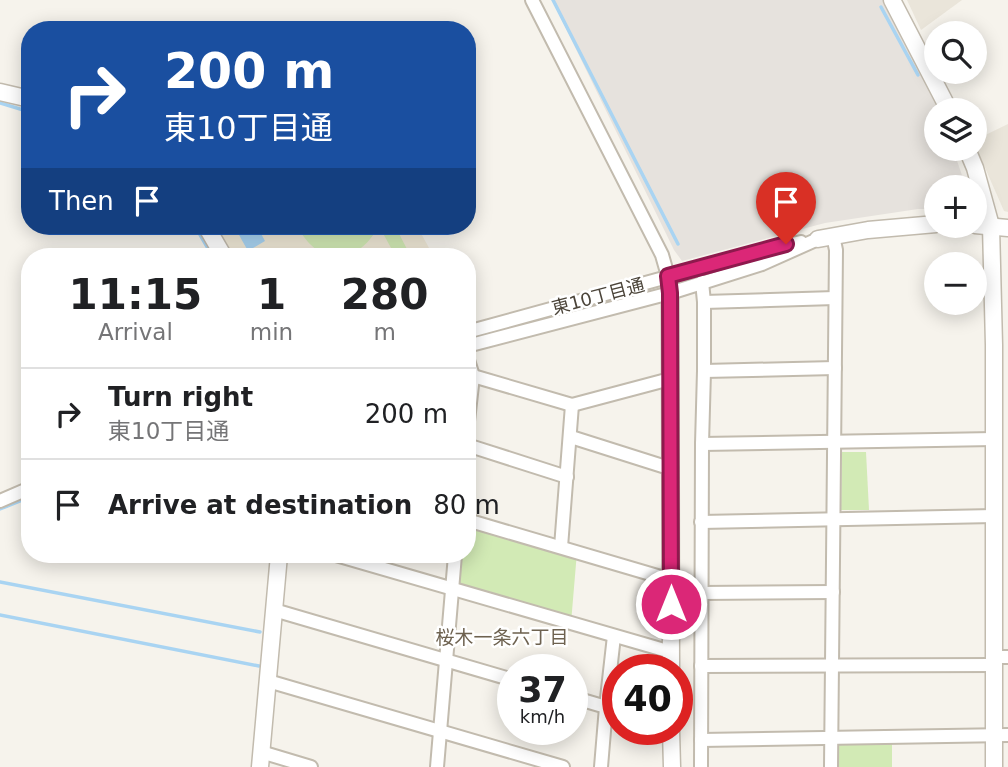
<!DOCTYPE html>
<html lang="en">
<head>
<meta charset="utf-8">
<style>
	body { margin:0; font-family:"DejaVu Sans","Noto Sans JP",sans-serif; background:#f6f6f6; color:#202124; height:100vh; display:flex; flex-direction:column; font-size:26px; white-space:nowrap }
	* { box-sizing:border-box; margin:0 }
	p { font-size:23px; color:#757577 }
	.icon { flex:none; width:38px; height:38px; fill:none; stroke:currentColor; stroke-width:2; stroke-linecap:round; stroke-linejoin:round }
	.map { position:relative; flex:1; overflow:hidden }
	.panel { position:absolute; left:21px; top:248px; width:455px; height:315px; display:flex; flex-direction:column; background:#fff; border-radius:28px; box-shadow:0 4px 18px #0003 }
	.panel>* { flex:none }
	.guide { position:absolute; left:21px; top:21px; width:455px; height:214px; border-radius:28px; box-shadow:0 4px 18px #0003; background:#1a4fa0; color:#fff; overflow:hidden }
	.tools { position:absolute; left:924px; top:21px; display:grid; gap:14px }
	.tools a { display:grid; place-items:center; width:63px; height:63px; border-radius:50%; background:#fff; box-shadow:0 4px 18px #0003; font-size:35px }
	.speed { position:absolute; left:497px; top:654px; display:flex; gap:14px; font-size:35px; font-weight:700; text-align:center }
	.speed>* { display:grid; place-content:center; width:91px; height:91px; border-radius:50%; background:#fff; box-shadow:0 4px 18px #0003; line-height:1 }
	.speed small { font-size:18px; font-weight:400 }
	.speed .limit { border:10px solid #d22; background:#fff; color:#111 }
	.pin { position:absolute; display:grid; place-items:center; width:60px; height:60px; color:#fff; margin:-72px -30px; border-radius:50% 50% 50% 0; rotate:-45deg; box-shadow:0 0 7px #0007 }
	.pin .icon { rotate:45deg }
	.me { position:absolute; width:77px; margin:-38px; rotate:0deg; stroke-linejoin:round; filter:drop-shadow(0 0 5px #0008) }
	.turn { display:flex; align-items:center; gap:24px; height:147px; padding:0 28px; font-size:32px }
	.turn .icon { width:91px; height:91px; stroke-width:2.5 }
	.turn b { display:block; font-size:49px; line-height:60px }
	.then { display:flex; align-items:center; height:66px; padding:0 28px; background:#0003; gap:14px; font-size:26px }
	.eta { display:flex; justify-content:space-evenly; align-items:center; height:119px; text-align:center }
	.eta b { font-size:42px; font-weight:600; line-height:49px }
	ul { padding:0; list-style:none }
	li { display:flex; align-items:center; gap:21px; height:91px; padding:0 28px; border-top:2px solid #e0e0e0 }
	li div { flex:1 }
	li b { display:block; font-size:26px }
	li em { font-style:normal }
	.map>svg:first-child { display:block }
	.residential { fill:#eae5da }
	.industrial { fill:#e6e2dd }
	.education { fill:#efe8d6 }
	.green { fill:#d2eab5 }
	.water { fill:#a9d4f2 }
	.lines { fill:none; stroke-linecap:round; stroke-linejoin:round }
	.stream { stroke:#a9d4f2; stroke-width:3.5 }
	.minor-casing { stroke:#c2bbae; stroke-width:16 }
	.tertiary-casing { stroke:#c2bbae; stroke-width:19 }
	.minor { stroke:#fff; stroke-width:12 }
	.tertiary { stroke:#fff; stroke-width:16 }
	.route-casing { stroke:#8e194d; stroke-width:18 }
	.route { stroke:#db2777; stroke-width:12 }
	.labels { text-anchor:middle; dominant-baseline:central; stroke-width:5; stroke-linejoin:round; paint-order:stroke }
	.street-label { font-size:18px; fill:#4b4439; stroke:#fff }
	.neighbourhood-label { font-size:19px; fill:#6e6250; stroke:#fff }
</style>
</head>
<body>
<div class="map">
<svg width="1008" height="767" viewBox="0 0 1008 767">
	<rect width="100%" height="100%" fill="#f6f3ec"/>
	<g class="residential">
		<path d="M907,0h55l-41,30z"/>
		<path d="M1008,124v88l-4,-1 -29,-66v-5z"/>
	</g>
	<path class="industrial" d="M552,0h332l55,110h-3v39h17l13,38h-30v22h-18l-93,14 -143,38 -8,-11z"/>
	<path class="education" d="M217,226h200l17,31h-200z"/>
	<g class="green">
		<path d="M297,226h98l13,25 -12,6 -17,-31c-23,41 -60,41 -82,0z"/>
		<path d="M842,452h24l3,58h-28z"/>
		<path d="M467,520l110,32 -6,71 -118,-35 2,-33h12z"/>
		<path d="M832,738h60v29h-59z"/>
	</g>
	<path class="water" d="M234,226h23l8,15 -17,10z"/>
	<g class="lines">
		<g class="stream">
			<path d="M553,0l125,244"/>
			<path d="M881,7l37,68"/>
			<path d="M0,103l30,9"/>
			<path d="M195,226l18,31"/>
			<path d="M0,509l30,-12"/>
			<path d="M0,582l260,50"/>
			<path d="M0,615l259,51"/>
		</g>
		<g class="minor-casing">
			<g id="minor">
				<path d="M532,0l130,255 6,21"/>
				<path d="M704,302l131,-4"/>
				<path d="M467,332l295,-81 39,-9"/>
				<path d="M467,346l203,-53 92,-29 56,-25"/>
				<path d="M467,357l6,19 -6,54"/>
				<path d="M704,371l131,-3"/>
				<path d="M473,376l99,29 98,-26"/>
				<path d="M571,437l101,32"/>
				<path d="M702,444l292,-5"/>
				<path d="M467,445l100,32"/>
				<path d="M0,501l30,-13"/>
				<path d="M467,520l204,60"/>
				<path d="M701,522l293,-6"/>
				<path d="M561,547l11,-142"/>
				<path d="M336,555l335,97"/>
				<path d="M701,593l132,-1"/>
				<path d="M274,610l239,70"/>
				<path d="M994,657h14"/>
				<path d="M701,666l293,-1"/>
				<path d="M268,681l295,86"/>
				<path d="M572,697l34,10 -5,60"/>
				<path d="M606,707l8,-71"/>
				<path d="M701,740l307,-5"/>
				<path d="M261,752l50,15"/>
				<path d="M437,767l18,-212"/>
				<path d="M701,767l1,-323 2,-73v-69l-2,-20"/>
				<path d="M831,767l5,-517 -3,-14"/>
			</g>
		</g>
		<g class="tertiary-casing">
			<g id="tertiary">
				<path d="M892,0l57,110"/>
				<path d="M0,92l30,7"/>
				<path d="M967,149l8,19 16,58 3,119v422"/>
				<path d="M975,225l33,3"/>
				<path d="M206,226l18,31"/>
				<path d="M818,239l50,-9 68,-6"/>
				<path d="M668,276l2,17 1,377"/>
				<path d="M671,730l1,37"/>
				<path d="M260,767l19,-212"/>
			</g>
		</g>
		<use href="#minor" class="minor"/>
		<use href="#tertiary" class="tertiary"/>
	</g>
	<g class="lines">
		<g class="route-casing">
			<path id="route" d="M671,604l-1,-311 -2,-17 118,-32"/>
		</g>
		<use href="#route" class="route"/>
	</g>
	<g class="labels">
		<g class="street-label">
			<text transform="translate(598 296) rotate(-15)">東10丁目通</text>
		</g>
		<g class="neighbourhood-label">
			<text x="502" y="637">桜木一条六丁目</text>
		</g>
	</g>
</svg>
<div class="tools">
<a><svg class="icon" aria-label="search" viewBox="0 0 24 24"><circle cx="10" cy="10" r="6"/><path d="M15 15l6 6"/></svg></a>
<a><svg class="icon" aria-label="layers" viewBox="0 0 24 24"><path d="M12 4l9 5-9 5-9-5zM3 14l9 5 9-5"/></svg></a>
<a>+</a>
<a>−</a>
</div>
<div class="speed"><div>37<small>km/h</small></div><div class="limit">40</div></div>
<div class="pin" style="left:786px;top:244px;background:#d93025"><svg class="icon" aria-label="arrive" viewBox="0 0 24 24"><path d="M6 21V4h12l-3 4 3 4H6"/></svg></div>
<svg class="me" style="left:671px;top:604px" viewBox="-20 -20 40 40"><circle r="17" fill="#db2777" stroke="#fff" stroke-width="3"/><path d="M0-11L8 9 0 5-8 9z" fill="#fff"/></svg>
<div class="guide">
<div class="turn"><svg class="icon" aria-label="right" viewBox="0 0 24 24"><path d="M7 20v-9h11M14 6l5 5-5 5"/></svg><div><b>200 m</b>東10丁目通</div></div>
<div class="then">Then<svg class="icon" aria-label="arrive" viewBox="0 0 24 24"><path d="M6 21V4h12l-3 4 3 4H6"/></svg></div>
</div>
<section class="panel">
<div class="eta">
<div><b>11:15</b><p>Arrival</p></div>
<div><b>1</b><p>min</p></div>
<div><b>280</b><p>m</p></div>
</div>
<ul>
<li><svg class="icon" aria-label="right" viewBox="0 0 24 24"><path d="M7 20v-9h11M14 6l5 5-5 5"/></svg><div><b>Turn right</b><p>東10丁目通</p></div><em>200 m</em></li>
<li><svg class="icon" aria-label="arrive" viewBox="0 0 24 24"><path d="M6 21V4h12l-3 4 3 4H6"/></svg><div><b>Arrive at destination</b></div><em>80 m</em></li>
</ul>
</section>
</div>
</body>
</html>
